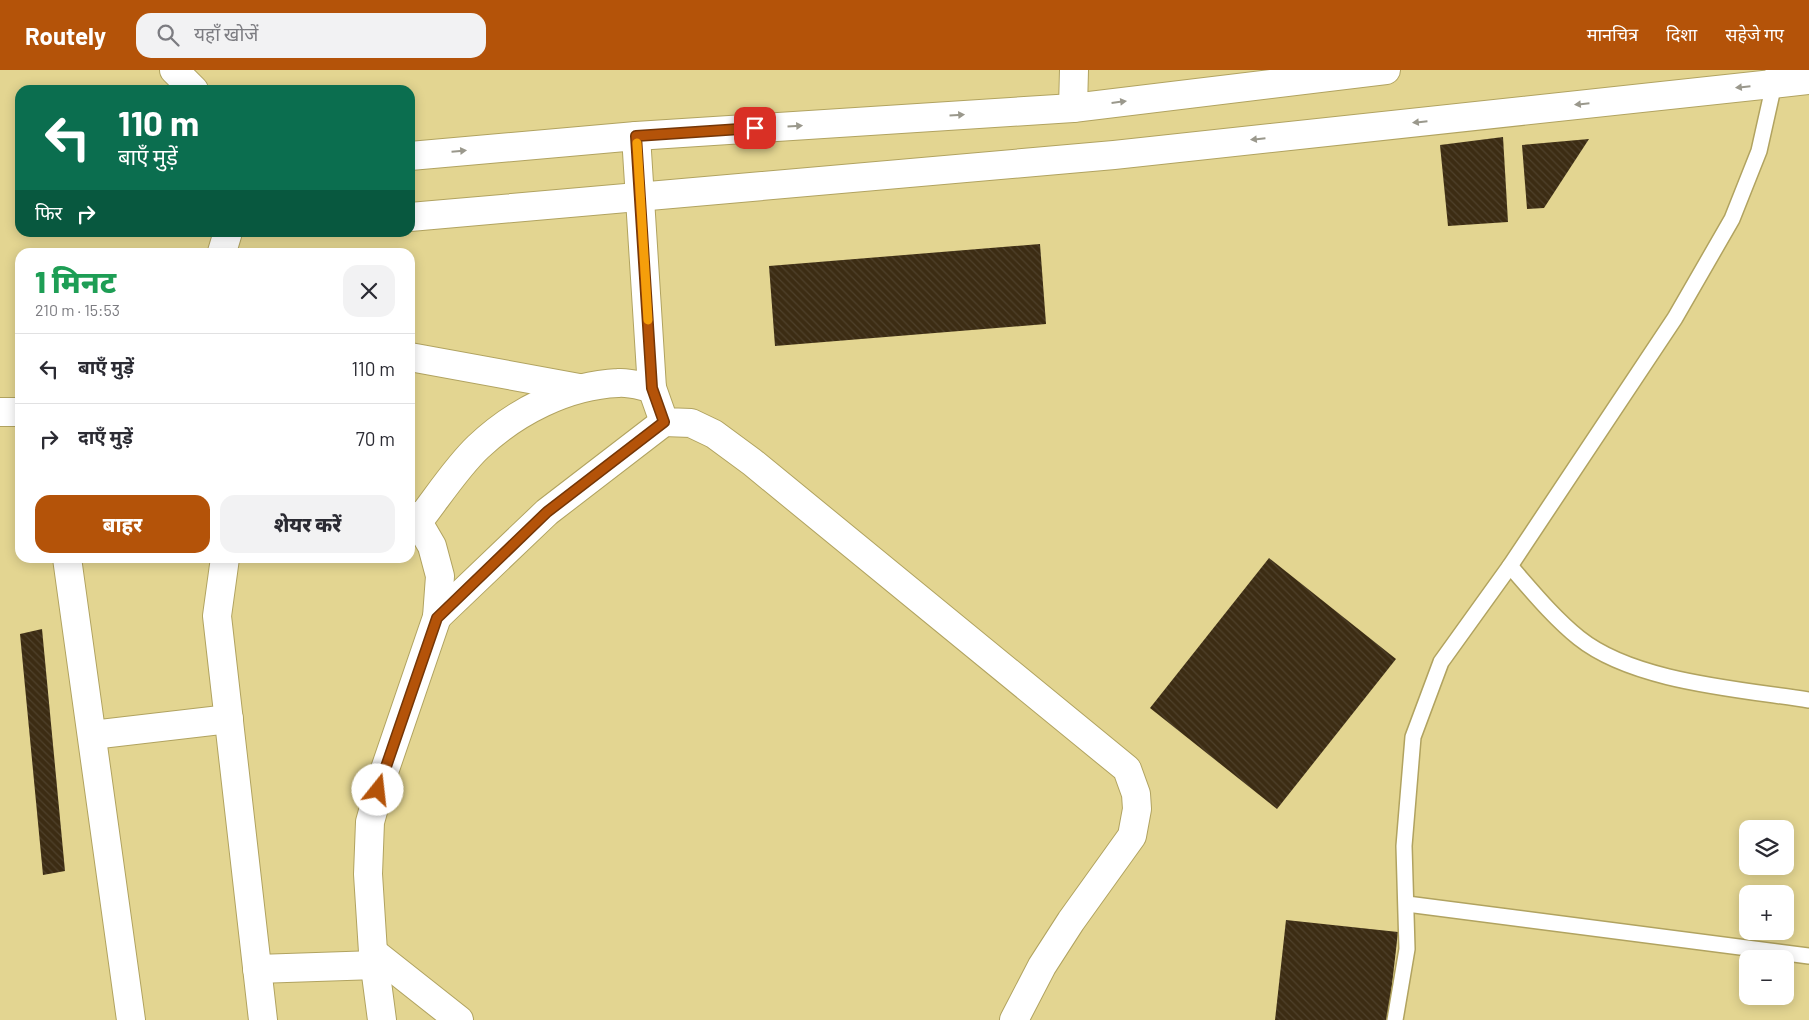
<!DOCTYPE html>
<html lang="hi">
<head>
<meta charset="utf-8">
<style>
	body { margin:0; font-family:Barlow,"Noto Sans Devanagari",sans-serif; background:#f2f2f3; color:#2b2b33; height:100vh; display:flex; flex-direction:column; font-size:19px; white-space:nowrap }
	* { box-sizing:border-box; margin:0 }
	p { font-size:16px; color:#7c7c81 }
	.icon { flex:none; width:28px; height:28px; fill:none; stroke:currentColor; stroke-width:2; stroke-linecap:round; stroke-linejoin:round }
	.map { position:relative; flex:1; overflow:hidden }
	.details { position:absolute; left:15px; top:178px; width:400px; height:315px; display:flex; flex-direction:column; background:#fff; border-radius:15px; box-shadow:0 2px 12px #0003 }
	.details>* { flex:none }
	.guide { position:absolute; left:15px; top:15px; width:400px; height:152px; border-radius:15px; box-shadow:0 2px 12px #0003; background:#0b6e4f; color:#fff; overflow:hidden }
	.controls { position:absolute; left:1739px; top:750px; display:grid; gap:10px }
	.controls a { display:grid; place-items:center; width:55px; height:55px; border-radius:10px; background:#fff; box-shadow:0 2px 12px #0003; font-size:25px }
	.pin { position:absolute; display:grid; place-items:center; width:42px; height:42px; color:#fff; margin:-21px; border-radius:10px; box-shadow:0 2px 8px #0006 }
	.me { position:absolute; width:55px; margin:-28px; rotate:16deg; stroke-linejoin:round; filter:drop-shadow(0 0 4px #0008) }
	.turn { display:flex; align-items:center; gap:18px; height:105px; padding:0 20px; font-size:22px }
	.turn .icon { width:65px; height:65px; stroke-width:2.5 }
	.turn b { display:block; font-size:35px; line-height:42px }
	.then { display:flex; align-items:center; height:48px; padding:0 20px; background:#0003; gap:10px; font-size:19px }
	.round { display:grid; place-items:center; flex:none; width:52px; height:52px; border-radius:15px; background:#f2f2f3 }
	.summary { display:flex; align-items:center; justify-content:space-between; height:85px; padding:0 20px }
	h1 { font-size:30px; font-weight:800; line-height:38px; color:#1e9e55 }
	.cta { display:flex; gap:10px; margin-top:auto; padding:10px 20px }
	.cta a { flex:1; height:58px; border-radius:15px; background:#b45309; color:#fff; font-size:20px; font-weight:800; line-height:58px; text-align:center }
	.cta a+a { background:#f2f2f3; color:#2b2b33 }
	ul { padding:0; list-style:none }
	li { display:flex; align-items:center; gap:15px; height:70px; padding:0 20px; border-top:1px solid #e1e1e2 }
	li div { flex:1 }
	li b { display:block; font-size:19px }
	li em { font-style:normal }
	header { display:flex; align-items:center; gap:30px; box-sizing:border-box; height:70px; padding:0 25px; background:#b45309; color:#fff }
	header strong { font-size:24px }
	nav { display:flex; gap:28px; margin-inline-start:auto; font-size:18px }
	.search { width:350px; height:45px; background:#f2f2f3; display:flex; align-items:center; gap:12px; box-sizing:border-box; padding:0 18px; border-radius:15px; color:#7c7c81; font-size:19px }
	.map>svg:first-child { display:block }
	.building { fill:url(#building-back-hatch) }
	.lines { fill:none; stroke-linecap:round; stroke-linejoin:round }
	.service-casing { stroke:#b1a360; stroke-width:18 }
	.minor-casing { stroke:#b1a360; stroke-width:30 }
	.tertiary-casing { stroke:#b1a360; stroke-width:30 }
	.service { stroke:#fff; stroke-width:15 }
	.minor { stroke:#fff; stroke-width:28 }
	.tertiary { stroke:#fff; stroke-width:28 }
	.oneway { fill:#9a988c }
	.route-casing { stroke:#753606; stroke-width:12 }
	.route { stroke:#b45309; stroke-width:9 }
	.slow { stroke:#f59e0b; stroke-width:9 }
</style>
</head>
<body>
<header>
<strong>Routely</strong>
<div class="search"><svg class="icon" aria-label="search" viewBox="0 0 24 24"><circle cx="10" cy="10" r="6"/><path d="M15 15l6 6"/></svg>यहाँ खोजें</div>
<nav><a>मानचित्र</a><a>दिशा</a><a>सहेजे गए</a></nav>
</header>
<div class="map">
<svg width="1809" height="950" viewBox="0 0 1809 950">
	<defs>
		<pattern id="building-back-hatch" width="6" height="6" patternUnits="userSpaceOnUse" patternTransform="scale(1.25)"><rect width="6" height="6" fill="#3c2c13"/><path d="M-1 5l2 2M0 0l6 6M5-1l2 2" fill="none" stroke="#4f412b"/></pattern>
	</defs>
	<rect width="100%" height="100%" fill="#e3d591"/>
	<g class="building">
		<path d="M1503,67l5,85 -60,4 -8,-81z"/>
		<path d="M1589,69l-45,69 -17,1 -5,-64z"/>
		<path d="M1040,174l6,80 -271,22 -6,-80z"/>
		<path d="M1269,488l127,101 -119,150 -127,-101z"/>
		<path d="M42,559l23,242 -22,4 -23,-241z"/>
		<path d="M1286,850l112,12 -10,88h-113z"/>
	</g>
	<g class="lines">
		<g class="service-casing">
			<g id="service">
				<path d="M1510,496c22,25 43,51 69,72 55,44 160,51 230,62"/>
				<path d="M1407,834l402,52"/>
				<path d="M1395,950l12,-71 -3,-103 9,-109 28,-75 69,-96 165,-248 57,-99 27,-68 15,-67 -1,-14"/>
			</g>
		</g>
		<g class="minor-casing">
			<g id="minor">
				<path d="M1073,38l1,-38"/>
				<path d="M636,66l16,252 12,34 27,1 23,11 38,28 375,307 9,25 1,15 -5,27 -61,85 -29,45 -28,54"/>
				<path d="M410,287l169,31"/>
				<path d="M418,452c19,-24 38,-54 60,-75 37,-35 89,-62 140,-64 11,-1 23,3 34,5"/>
				<path d="M67,488l64,462"/>
				<path d="M225,488l-8,58 46,404"/>
				<path d="M437,547l110,-105 117,-90"/>
				<path d="M92,665l137,-16"/>
				<path d="M373,882l86,68"/>
				<path d="M257,899l119,-4"/>
				<path d="M382,950l-9,-68 -5,-78 2,-52 13,-47 54,-158 3,-41 -8,-30 -14,-24 -8,-7"/>
			</g>
		</g>
		<g class="tertiary-casing">
			<g id="tertiary">
				<path d="M174,0l20,20"/>
				<path d="M410,86l226,-20 437,-28 313,-38"/>
				<path d="M410,147l704,-62 695,-75"/>
				<path d="M222,182l6,-20"/>
				<path d="M0,342h20"/>
			</g>
		</g>
		<use href="#service" class="service"/>
		<use href="#minor" class="minor"/>
		<use href="#tertiary" class="tertiary"/>
	</g>
	<defs><path id="oneway-solid" d="M-6-.8H1V-3.2L6.5 0L1 3.2V.8H-6Z" transform="scale(1.25)"/></defs>
	<g class="oneway">
		<use href="#oneway-solid" transform="translate(1743 17) rotate(174)"/>
		<use href="#oneway-solid" transform="translate(1119 32) rotate(-7)"/>
		<use href="#oneway-solid" transform="translate(1582 34) rotate(174)"/>
		<use href="#oneway-solid" transform="translate(957 45) rotate(-4)"/>
		<use href="#oneway-solid" transform="translate(1420 52) rotate(174)"/>
		<use href="#oneway-solid" transform="translate(795 56) rotate(-4)"/>
		<use href="#oneway-solid" transform="translate(1258 69) rotate(174)"/>
		<use href="#oneway-solid" transform="translate(459 81) rotate(-5)"/>
	</g>
	<g class="lines">
		<g class="route-casing">
			<path id="route" d="M378,720l59,-172 110,-106 117,-90 -12,-34 -16,-252 119,-8"/>
		</g>
		<use href="#route" class="route"/>
		<path class="slow" d="M637,73l11,177"/>
	</g>
</svg>
<div class="controls">
<a><svg class="icon" aria-label="layers" viewBox="0 0 24 24"><path d="M12 4l9 5-9 5-9-5zM3 14l9 5 9-5"/></svg></a>
<a>+</a>
<a>−</a>
</div>
<div class="pin" style="left:755px;top:58px;background:#d93025"><svg class="icon" aria-label="arrive" viewBox="0 0 24 24"><path d="M6 21V4h12l-3 4 3 4H6"/></svg></div>
<svg class="me" style="left:378px;top:720px" viewBox="-20 -20 40 40"><circle r="19" fill="#fff"/><path d="M0-13L10 11 0 6-10 11z" fill="#b45309"/></svg>
<div class="guide">
<div class="turn"><svg class="icon" aria-label="left" viewBox="0 0 24 24"><path d="M17 20v-9H6M10 6l-5 5 5 5"/></svg><div><b>110 m</b>बाएँ मुड़ें</div></div>
<div class="then">फिर<svg class="icon" aria-label="right" viewBox="0 0 24 24"><path d="M7 20v-9h11M14 6l5 5-5 5"/></svg></div>
</div>
<section class="details">
<div class="summary"><div><h1>1 मिनट</h1><p>210 m · 15:53</p></div><a class="round"><svg class="icon" aria-label="close" viewBox="0 0 24 24"><path d="M6 6l12 12M18 6L6 18"/></svg></a></div>
<ul>
<li><svg class="icon" aria-label="left" viewBox="0 0 24 24"><path d="M17 20v-9H6M10 6l-5 5 5 5"/></svg><div><b>बाएँ मुड़ें</b></div><em>110 m</em></li>
<li><svg class="icon" aria-label="right" viewBox="0 0 24 24"><path d="M7 20v-9h11M14 6l5 5-5 5"/></svg><div><b>दाएँ मुड़ें</b></div><em>70 m</em></li>
</ul>
<div class="cta"><a>बाहर</a><a>शेयर करें</a></div>
</section>
</div>
</body>
</html>
